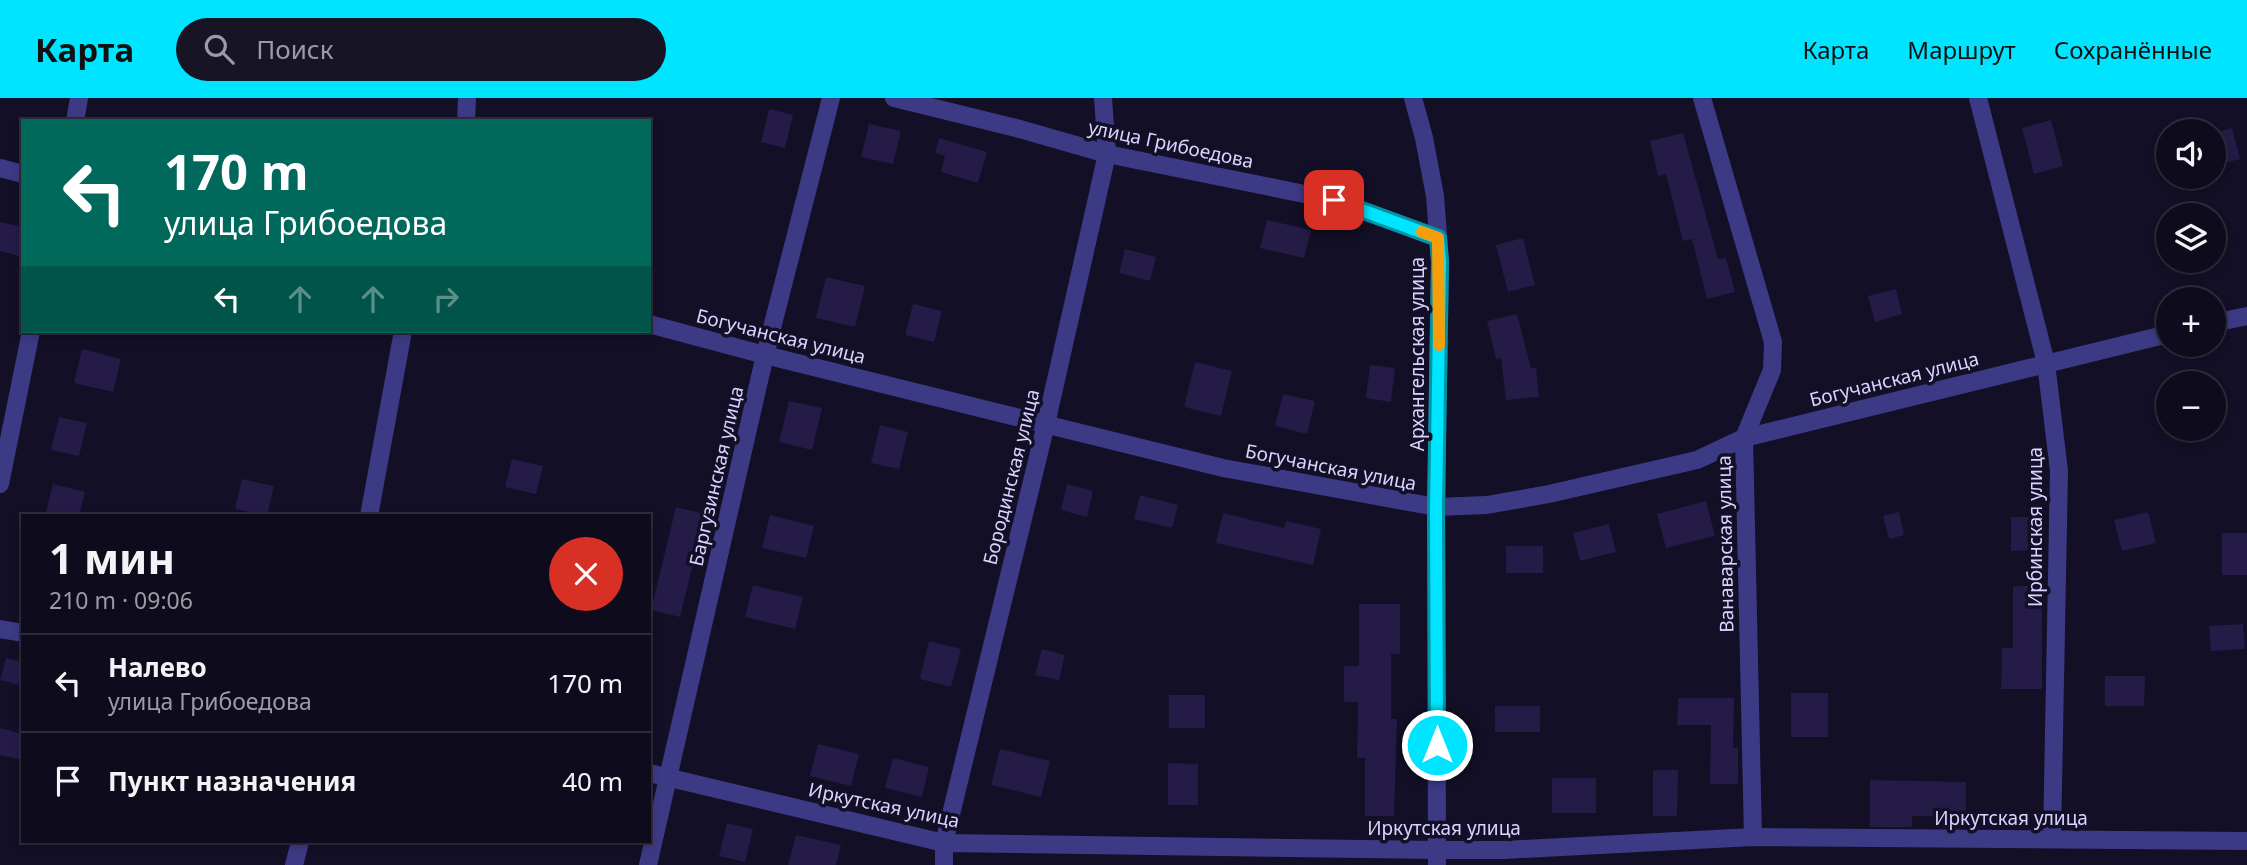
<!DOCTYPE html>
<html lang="ru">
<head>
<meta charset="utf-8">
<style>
	body { margin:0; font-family:"Noto Sans",sans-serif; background:#171425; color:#f1f3f6; height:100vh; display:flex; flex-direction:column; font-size:26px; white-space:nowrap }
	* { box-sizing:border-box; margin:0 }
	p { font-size:23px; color:#9b9ba3 }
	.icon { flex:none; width:38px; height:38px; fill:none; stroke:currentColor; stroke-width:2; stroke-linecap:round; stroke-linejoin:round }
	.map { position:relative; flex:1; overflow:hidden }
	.panel { position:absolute; left:21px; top:416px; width:630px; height:329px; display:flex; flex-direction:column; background:#0e0b1c; border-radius:0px; box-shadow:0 4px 10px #0003,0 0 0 2px #2e2b3b }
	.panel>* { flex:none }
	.hud { position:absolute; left:21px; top:21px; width:630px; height:214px; border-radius:0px; box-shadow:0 4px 10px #0003,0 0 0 2px #2e2b3b; background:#00695c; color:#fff; overflow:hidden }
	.controls { position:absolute; left:2156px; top:21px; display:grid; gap:14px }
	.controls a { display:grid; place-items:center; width:70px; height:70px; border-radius:50%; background:#0e0b1c; box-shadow:0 4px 10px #0003,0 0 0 2px #2e2b3b; font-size:35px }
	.pin { position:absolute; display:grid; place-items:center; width:60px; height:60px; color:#fff; margin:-30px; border-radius:14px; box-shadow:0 4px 10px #0006 }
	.me { position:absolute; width:77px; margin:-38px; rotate:0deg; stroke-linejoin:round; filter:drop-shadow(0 0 5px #0008) }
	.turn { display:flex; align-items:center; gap:24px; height:147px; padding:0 28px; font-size:32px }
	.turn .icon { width:91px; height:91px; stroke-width:2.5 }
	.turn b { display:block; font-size:49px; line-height:60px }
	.lanes { display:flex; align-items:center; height:66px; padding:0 28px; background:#0003; justify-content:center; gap:35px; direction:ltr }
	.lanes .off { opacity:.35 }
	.round { display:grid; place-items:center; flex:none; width:74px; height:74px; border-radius:37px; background:#171425 }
	.summary { display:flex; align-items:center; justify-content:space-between; height:119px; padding:0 28px }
	h1 { font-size:42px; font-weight:700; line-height:52px }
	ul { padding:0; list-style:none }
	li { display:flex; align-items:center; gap:21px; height:98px; padding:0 28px; border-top:2px solid #2e2b3b }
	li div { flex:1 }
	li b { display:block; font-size:26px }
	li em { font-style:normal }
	header { display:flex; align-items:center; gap:42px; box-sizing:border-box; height:98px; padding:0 35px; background:#00e5ff; color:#111 }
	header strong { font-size:33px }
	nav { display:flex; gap:38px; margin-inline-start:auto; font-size:24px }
	.search { width:490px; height:63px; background:#171425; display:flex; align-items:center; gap:18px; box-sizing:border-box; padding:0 24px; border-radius:38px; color:#9b9ba3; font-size:26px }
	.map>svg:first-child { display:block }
	.building { fill:#241b47 }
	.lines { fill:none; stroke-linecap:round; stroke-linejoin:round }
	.minor { stroke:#3d3a85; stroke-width:18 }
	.route-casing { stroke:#0095a6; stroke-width:18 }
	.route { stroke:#00e5ff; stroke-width:12 }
	.slow { stroke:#f59e0b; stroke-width:12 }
	.labels { text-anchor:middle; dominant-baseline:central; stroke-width:7; stroke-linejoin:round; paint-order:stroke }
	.street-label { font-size:19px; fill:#d9d4ff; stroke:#130f26 }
</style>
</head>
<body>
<header>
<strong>Карта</strong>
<div class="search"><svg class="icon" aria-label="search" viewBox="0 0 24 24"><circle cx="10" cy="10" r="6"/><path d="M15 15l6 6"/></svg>Поиск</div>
<nav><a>Карта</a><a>Маршрут</a><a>Сохранённые</a></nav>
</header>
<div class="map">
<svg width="2247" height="767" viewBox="0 0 2247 767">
	<rect width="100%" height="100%" fill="#130f26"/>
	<g class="building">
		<path d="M769,11l24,6 -8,33 -24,-6z"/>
		<path d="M2051,22l12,46 -29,8 -12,-46z"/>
		<path d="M869,26l32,7 -8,33 -32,-7z"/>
		<path d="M2232,30l8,31 -26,7v-33z"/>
		<path d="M1683,35l35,126 8,-1 9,34 -28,7 -15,-60 -9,2 -17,-67 -8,2 -8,-35z"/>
		<path d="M939,40l48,14 -9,31 -37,-11 4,-16 -10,-3z"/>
		<path d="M1267,122l44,10 -7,28 -44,-10z"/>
		<path d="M0,124l23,5v30l-23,-6z"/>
		<path d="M1523,140l12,47 -27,7 -12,-47z"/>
		<path d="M1125,151l31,8 -6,24 -31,-8z"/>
		<path d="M826,179l39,9 -10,41 -39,-9z"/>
		<path d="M1896,191l6,25 -27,8 -7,-26z"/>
		<path d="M913,206l29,7 -8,31 -29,-7z"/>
		<path d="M1517,216l14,54h5l3,29 -33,3 -5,-42 -5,1 -9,-38z"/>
		<path d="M82,251l39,10 -8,33 -39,-9z"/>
		<path d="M1195,264l37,9 -11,45 -37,-9z"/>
		<path d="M1370,267l25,3 -4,34 -25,-4z"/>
		<path d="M1283,296l32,7 -8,33 -32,-8z"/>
		<path d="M789,303l33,7 -10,42 -33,-8z"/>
		<path d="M59,319l28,6 -8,33 -28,-6z"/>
		<path d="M880,327l28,7 -9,37 -28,-6z"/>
		<path d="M512,361l31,7 -7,28 -31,-7z"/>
		<path d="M242,381l32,7 -7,30 -32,-7z"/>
		<path d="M53,386l32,8 -6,24h-34z"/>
		<path d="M1067,386l26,7 -6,26 -26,-7z"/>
		<path d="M1140,397l38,10 -6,23 -38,-9z"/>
		<path d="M1706,403l9,35 -49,12 -9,-34z"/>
		<path d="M676,409l33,8 -8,37 -5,-1 -16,66 -29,-7z"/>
		<path d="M1899,414l5,23 -15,4 -6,-23z"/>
		<path d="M2148,414l8,31 -34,8 -8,-31z"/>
		<path d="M1223,415l61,15 2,-7 35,8 -8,36 -97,-22z"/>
		<path d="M770,417l44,11 -8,32 -44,-10z"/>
		<path d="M2011,419h33v33l-33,1z"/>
		<path d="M1609,426l7,28 -36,9 -7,-28z"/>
		<rect x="2222" y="435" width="25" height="42"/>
		<rect x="1506" y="448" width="37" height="27"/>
		<path d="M753,487l50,12 -8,32 -50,-12z"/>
		<path d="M2013,488h29v103h-41l1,-41h11z"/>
		<path d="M1359,506h41v50h-9v65h6l-3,97h-29v-58h-8l1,-56h-14v-36h15z"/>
		<path d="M2243,526l2,25 -34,2 -2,-25z"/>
		<path d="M929,543l32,8 -10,38 -31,-8z"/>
		<path d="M1042,551l23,6 -6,25 -24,-5z"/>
		<path d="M6,560l17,4v24l-23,-6z"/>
		<path d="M2105,578h40l-1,30h-39z"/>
		<rect x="1791" y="595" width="37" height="44"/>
		<rect x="1169" y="597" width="36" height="33"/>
		<path d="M1678,600h56l-1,50h5v36h-28l1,-59h-34z"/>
		<rect x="1495" y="608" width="45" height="26"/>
		<path d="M0,630l23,6v26l-23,-5z"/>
		<path d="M818,646l41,10 -8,32 -41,-10z"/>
		<path d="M1000,651l50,12 -9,36 -50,-12z"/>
		<path d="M893,660l36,9 -7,30 -37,-9z"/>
		<path d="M1168,665l30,1v41h-30z"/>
		<path d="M1653,672h25l-1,46h-24z"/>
		<rect x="1552" y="680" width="44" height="35"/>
		<path d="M1870,682l96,2v34h-54v11h-42z"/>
		<path d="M727,725l26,6 -8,33 -26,-6z"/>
		<path d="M796,737l45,10 -5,20h-48z"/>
	</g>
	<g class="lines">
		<g class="minor">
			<path d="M894,0l122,30 91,26 227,46 104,38"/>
			<path d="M1413,0l11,40 11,58 5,65 -4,246 1,358"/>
			<path d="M1702,0l71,244 -1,28 -28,68 9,399"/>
			<path d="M1978,0l68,265 13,108 -7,367"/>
			<path d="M75,23l4,-23"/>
			<path d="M466,23l1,-23"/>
			<path d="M0,70l23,6"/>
			<path d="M2214,225l33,-7"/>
			<path d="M649,226l116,31 458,113 213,39 51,-2 62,-11 148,-34 47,-22 424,-104"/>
			<path d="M0,386l31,-153"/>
			<path d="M369,418l34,-185"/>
			<path d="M0,531l23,4"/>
			<path d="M649,675l295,70 493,7h67l249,-13 494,4"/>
			<path d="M294,767l6,-23"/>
			<path d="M648,767l117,-510 66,-257"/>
			<path d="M944,767v-22l102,-419 61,-270 -4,-56"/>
		</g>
	</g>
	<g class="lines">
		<g class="route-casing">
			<path id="route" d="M1334,102l104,38 2,23 -4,247 1,237"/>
		</g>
		<use href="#route" class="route"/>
		<path class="slow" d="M1422,134l16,6 1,107"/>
	</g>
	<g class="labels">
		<g class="street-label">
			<text transform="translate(1171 46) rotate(12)">улица Грибоедова</text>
			<text transform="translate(781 238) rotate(14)">Богучанская улица</text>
			<text transform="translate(1417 256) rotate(-90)">Архангельская улица</text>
			<text transform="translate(1894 281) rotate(-14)">Богучанская улица</text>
			<text transform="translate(1331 369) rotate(11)">Богучанская улица</text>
			<text transform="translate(716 378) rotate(-77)">Баргузинская улица</text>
			<text transform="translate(1011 379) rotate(-76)">Бородинская улица</text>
			<text transform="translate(2035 429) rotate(-90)">Ирбинская улица</text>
			<text transform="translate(1725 446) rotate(-91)">Ванаварская улица</text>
			<text transform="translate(884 707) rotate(12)">Иркутская улица</text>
			<text x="2011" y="720">Иркутская улица</text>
			<text x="1444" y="730">Иркутская улица</text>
		</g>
	</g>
</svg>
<div class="controls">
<a><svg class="icon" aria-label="sound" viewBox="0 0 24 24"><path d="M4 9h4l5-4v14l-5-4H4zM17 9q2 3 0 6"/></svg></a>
<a><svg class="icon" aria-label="layers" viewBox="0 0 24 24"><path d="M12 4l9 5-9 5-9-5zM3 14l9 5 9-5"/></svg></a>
<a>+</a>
<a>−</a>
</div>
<div class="pin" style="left:1334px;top:102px;background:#d93025"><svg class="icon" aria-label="arrive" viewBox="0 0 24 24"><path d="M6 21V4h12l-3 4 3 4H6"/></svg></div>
<svg class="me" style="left:1437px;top:647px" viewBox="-20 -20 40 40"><circle r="17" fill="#00e5ff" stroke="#fff" stroke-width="3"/><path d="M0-11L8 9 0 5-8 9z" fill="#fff"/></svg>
<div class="hud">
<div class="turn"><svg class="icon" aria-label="left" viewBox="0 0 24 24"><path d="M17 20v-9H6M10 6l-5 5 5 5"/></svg><div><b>170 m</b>улица Грибоедова</div></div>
<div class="lanes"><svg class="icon" aria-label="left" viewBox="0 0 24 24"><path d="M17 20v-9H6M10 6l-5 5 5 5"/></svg><svg class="icon off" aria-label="ahead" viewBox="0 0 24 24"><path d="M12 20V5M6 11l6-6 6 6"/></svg><svg class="icon off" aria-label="ahead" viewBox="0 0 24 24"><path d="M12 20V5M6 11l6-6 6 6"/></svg><svg class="icon off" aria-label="right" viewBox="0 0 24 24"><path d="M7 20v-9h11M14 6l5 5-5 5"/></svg></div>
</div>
<section class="panel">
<div class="summary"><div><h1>1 мин</h1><p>210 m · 09:06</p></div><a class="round" style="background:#d93025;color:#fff"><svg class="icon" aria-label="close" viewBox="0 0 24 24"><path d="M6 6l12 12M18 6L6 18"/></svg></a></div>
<ul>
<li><svg class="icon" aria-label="left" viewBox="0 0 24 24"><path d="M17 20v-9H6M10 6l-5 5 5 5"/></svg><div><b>Налево</b><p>улица Грибоедова</p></div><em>170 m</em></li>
<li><svg class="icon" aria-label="arrive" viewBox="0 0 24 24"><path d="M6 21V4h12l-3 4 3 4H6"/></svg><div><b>Пункт назначения</b></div><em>40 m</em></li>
</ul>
</section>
</div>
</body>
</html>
